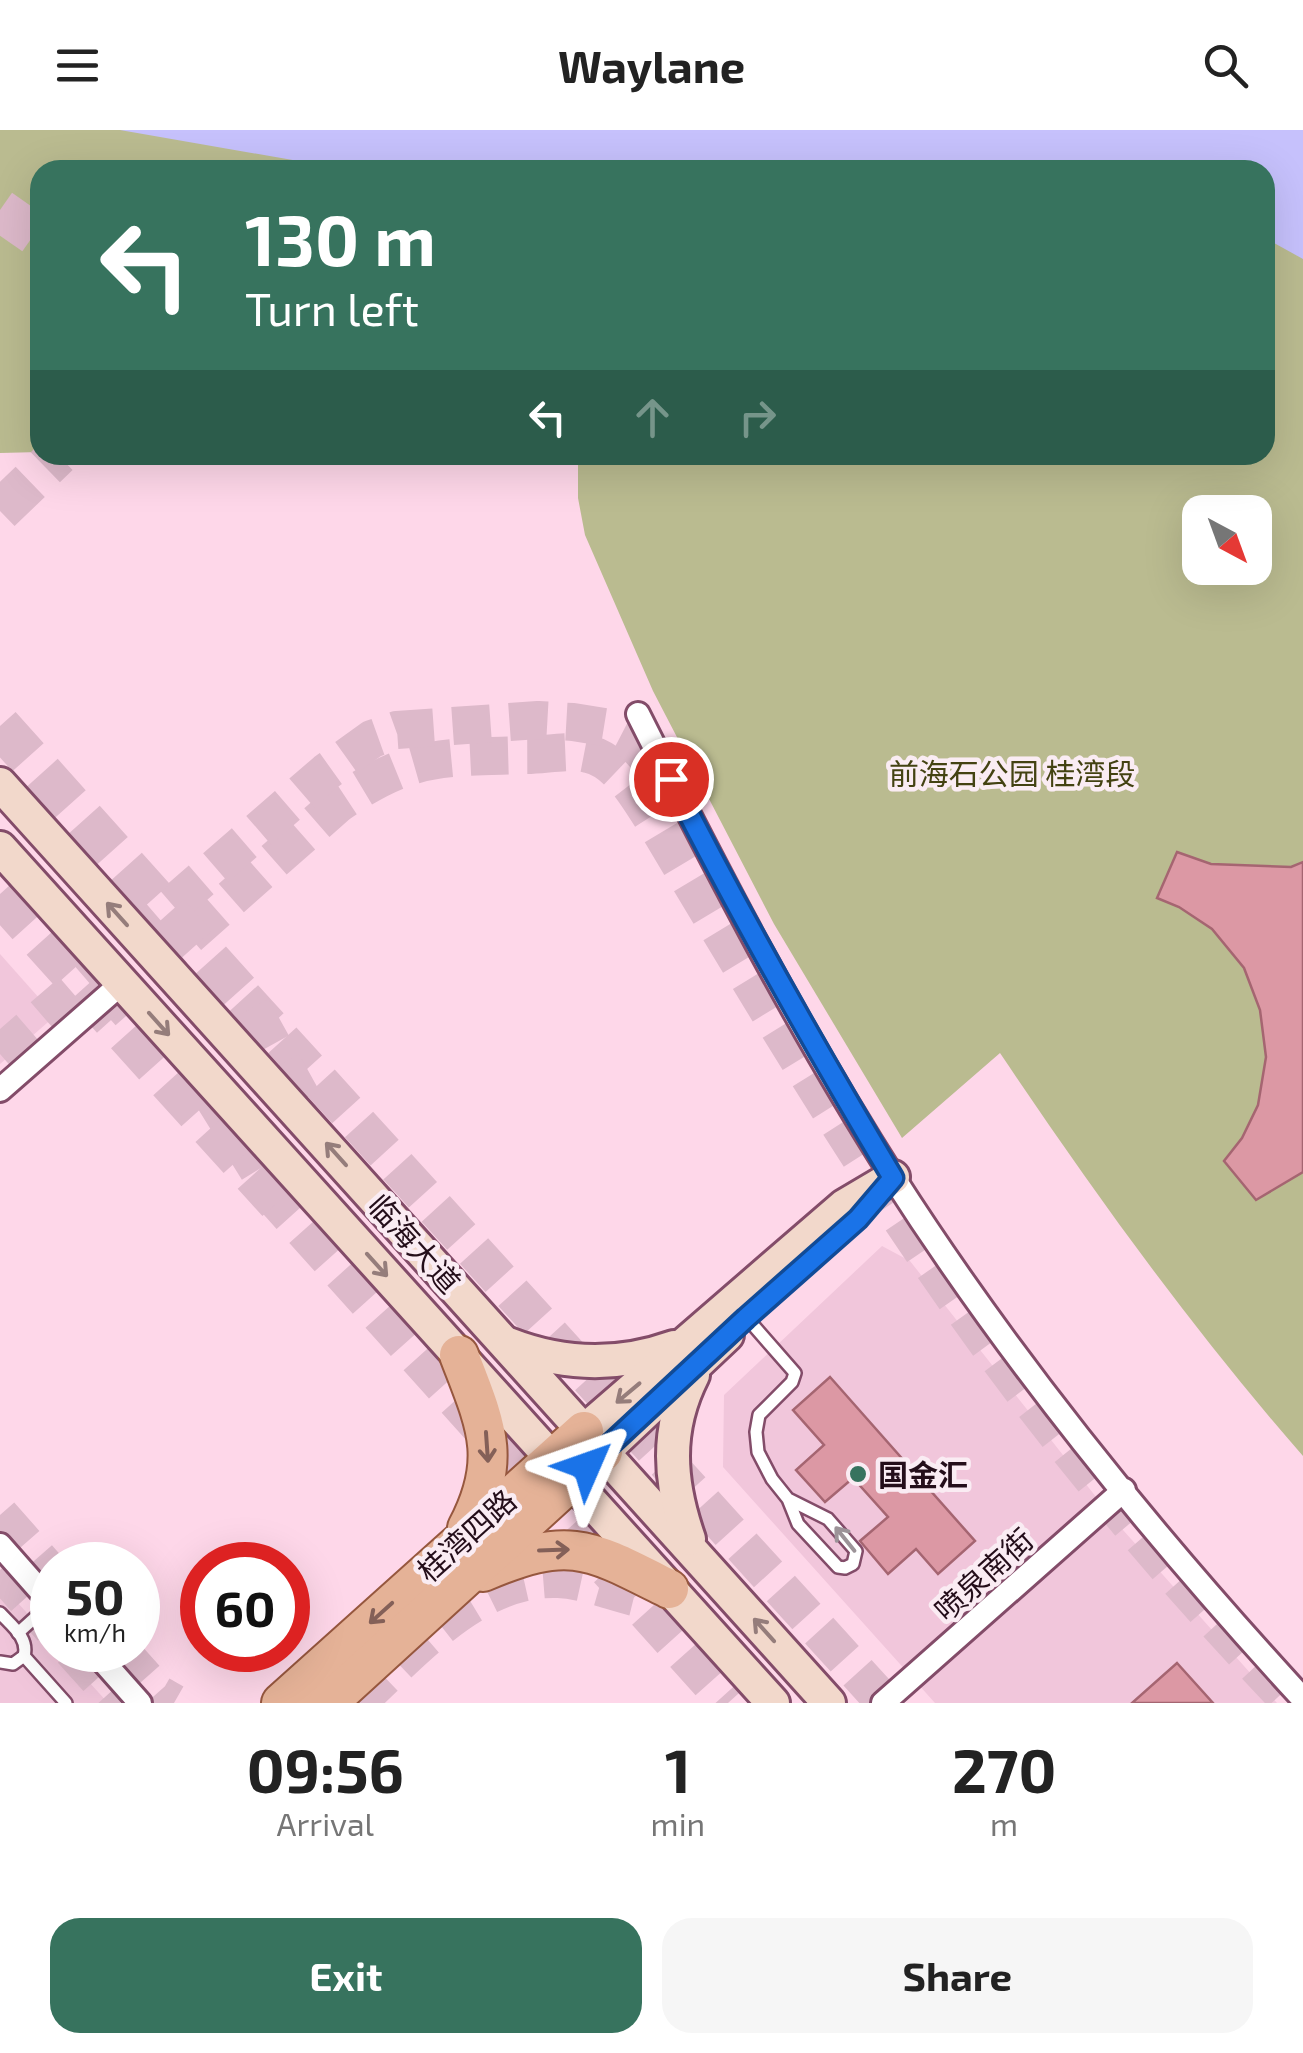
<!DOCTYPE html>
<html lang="en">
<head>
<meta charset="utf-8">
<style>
	body { margin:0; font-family:"Exo 2","Noto Sans SC",sans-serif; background:#f6f6f6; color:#222; height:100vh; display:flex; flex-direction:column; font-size:38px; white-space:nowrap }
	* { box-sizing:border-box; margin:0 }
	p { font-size:32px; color:#767676 }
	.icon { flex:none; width:55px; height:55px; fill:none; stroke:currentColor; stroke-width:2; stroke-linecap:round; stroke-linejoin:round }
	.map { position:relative; height:1573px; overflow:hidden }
	.drawer { display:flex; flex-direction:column; background:#fff; flex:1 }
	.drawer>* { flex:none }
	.top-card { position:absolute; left:30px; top:30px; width:1245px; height:305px; border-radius:30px; box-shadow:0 10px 40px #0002; background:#37735e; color:#fff; overflow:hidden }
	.needle { width:65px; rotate:139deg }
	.controls { position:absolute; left:1182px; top:365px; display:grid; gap:20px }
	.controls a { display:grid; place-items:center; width:90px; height:90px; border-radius:20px; background:#fff; box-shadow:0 10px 40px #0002; font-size:50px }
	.speed { position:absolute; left:30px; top:1412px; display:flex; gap:20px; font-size:50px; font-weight:700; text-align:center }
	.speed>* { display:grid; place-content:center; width:130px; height:130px; border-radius:50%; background:#fff; box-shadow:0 10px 40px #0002; line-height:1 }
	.speed small { font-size:25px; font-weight:400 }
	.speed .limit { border:15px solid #d22; background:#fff; color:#111 }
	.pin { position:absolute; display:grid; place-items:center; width:85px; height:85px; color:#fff; margin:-42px; border:5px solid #fff; border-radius:50%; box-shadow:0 2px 10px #0007 }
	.me { position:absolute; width:110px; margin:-55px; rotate:47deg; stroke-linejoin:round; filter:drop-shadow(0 0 8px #0008) }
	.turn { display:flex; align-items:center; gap:35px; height:210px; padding:0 50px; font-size:45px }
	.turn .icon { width:130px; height:130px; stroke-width:2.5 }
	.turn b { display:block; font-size:70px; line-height:85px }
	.lanes { display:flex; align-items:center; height:95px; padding:0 50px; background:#0003; justify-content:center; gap:50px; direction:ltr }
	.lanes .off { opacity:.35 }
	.eta { display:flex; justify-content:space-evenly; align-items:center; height:170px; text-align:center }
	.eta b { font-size:60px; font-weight:700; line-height:70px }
	.primary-button { display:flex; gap:20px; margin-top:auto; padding:20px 50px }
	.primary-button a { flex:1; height:115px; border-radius:30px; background:#37735e; color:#fff; font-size:40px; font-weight:700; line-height:115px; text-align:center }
	.primary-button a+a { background:#f6f6f6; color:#222 }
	header { display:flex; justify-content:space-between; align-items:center; height:130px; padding:0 50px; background:#fff; font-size:45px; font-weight:700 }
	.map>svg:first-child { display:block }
	.built { fill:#f1c6db }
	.green { fill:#babb90; fill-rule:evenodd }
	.water { fill:#c6c1fc }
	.building { fill:#dc98a4; stroke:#a56571; stroke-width:2.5 }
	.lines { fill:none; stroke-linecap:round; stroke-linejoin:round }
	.primary-tunnel { stroke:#ddb9ca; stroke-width:38; stroke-dasharray:38 19; stroke-linecap:butt }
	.highway-tunnel { stroke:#ddb9ca; stroke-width:42; stroke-dasharray:42 21; stroke-linecap:butt }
	.lane-casing { stroke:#834c69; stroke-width:16 }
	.street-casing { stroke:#834c69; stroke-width:28 }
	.secondary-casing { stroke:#834c69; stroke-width:38 }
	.primary-casing { stroke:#96573e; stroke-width:42 }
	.lane { stroke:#fff; stroke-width:11 }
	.street { stroke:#fff; stroke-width:22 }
	.secondary { stroke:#f2d8cb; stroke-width:32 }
	.primary { stroke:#e5b297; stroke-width:38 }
	.oneway { stroke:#957d7b }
	.oneway2 { stroke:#846058 }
	.oneway3 { stroke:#9c9398 }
	.route-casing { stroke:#114b97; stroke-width:25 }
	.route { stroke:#1a73e8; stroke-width:18 }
	.poi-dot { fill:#37735e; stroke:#faecf3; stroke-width:4 }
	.labels { text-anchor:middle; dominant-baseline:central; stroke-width:9; stroke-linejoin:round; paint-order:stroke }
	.park-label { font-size:30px; fill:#434212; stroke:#faecf3 }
	.street-label { font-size:30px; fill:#240e1a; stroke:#faecf3 }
	.poi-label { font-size:30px; font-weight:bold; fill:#240e1a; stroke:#faecf3; text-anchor:start }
</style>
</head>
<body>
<header><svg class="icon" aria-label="menu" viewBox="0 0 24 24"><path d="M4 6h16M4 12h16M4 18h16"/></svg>Waylane<svg class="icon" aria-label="search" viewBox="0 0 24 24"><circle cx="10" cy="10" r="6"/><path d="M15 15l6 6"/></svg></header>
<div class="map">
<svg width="1303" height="1573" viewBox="0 0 1303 1573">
	<rect width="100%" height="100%" fill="#fed7e9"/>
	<g class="built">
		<path d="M0,824l55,62 -55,48z"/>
		<path d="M882,1116l28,15 205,260 162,182h-342l-212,-236 1,-72z"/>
		<path d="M0,1453l52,58v9h8l48,53h-108z"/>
	</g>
	<path class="green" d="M0,0h1288l15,26v1300c-111,-127 -209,-263 -303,-403l-98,85 -128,-214 -121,-233 -68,-156 -7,-37v-43h687v-285h-1225v282l-40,1zM1200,382h55v56h-55z"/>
	<path class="water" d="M120,0h1183v129l-38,-21v-68h-915z"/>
	<g class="building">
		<path d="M1177,722l34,12 80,3 12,-5v310l-47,28 -32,-39 18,-23 16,-33 8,-48 -6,-47 -16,-42 -32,-39 -33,-22 -22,-9z"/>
		<path d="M830,1247l145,164 -37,33 -22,-25 -28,25 -28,-33 28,-24 -35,-39 -28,24 -29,-32 28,-25 -31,-35z"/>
		<path d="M1177,1533l36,40h-81z"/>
	</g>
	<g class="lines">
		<g class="primary-tunnel">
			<path d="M244,868l641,705"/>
			<path d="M103,881l235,-207c74,-51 103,-46 189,-49 18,0 44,-6 61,-1 32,7 51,45 68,70 104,174 208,349 327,513 93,128 199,251 308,366"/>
			<path d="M0,924l326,-282 46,-33 25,-9 141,-10 35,2 31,5 29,15 20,22 21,34"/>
			<path d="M208,959l70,113 450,501"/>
			<path d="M0,1385l52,59"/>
			<path d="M0,1440l52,58"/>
			<path d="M72,1520l48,53"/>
			<path d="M120,1520l40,45 14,8"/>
			<path d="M357,1573c55,-50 119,-127 201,-124 25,1 52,12 76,18"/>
		</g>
		<g class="highway-tunnel">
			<path d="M0,80l40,28"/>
			<path d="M0,381l58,-56"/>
			<path d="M0,596l244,272 57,103"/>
			<path d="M0,764l278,308"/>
		</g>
		<g class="lane-casing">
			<g id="lane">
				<path d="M746,1187l49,56 -3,9 -33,33 -3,17 2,20 14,27 16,20 10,25 40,43 7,1 8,-4 3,-13 -28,-32 -40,-20"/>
				<path d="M0,1483c12,13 29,25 24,43l42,47"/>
				<path d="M18,1503l33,-30"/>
				<path d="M0,1532l13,2 11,-8"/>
			</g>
		</g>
		<g class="street-casing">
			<g id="street">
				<path d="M638,584c79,157 160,314 255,463 119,186 261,360 410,522"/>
				<path d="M0,960l122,-107"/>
				<path d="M0,1415l52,59"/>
				<path d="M93,1520l47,53"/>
				<path d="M883,1573l241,-213"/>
			</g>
		</g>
		<g class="secondary-casing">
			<g id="secondary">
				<path d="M0,654l829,919"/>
				<path d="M0,718l773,855"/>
				<path d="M508,1214c56,22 110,23 166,3"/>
				<path d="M584,1301l260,-225 49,-29"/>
				<path d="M603,1322l124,-117"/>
				<path d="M689,1409c-20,-57 -24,-109 4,-164"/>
			</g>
		</g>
		<g class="primary-casing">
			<g id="primary">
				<path d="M459,1225c26,68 45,103 8,173"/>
				<path d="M483,1442c87,-37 105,-24 186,17"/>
				<path d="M281,1573l303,-272"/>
				<path d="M328,1573l275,-251"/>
			</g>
		</g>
		<use href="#lane" class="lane"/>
		<use href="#street" class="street"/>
		<use href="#secondary" class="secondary"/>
		<use href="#primary" class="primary"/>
	</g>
	<defs><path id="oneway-shaft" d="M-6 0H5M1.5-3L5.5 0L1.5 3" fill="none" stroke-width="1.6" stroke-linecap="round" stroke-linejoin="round" transform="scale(2.5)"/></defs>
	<g class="oneway">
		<use href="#oneway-shaft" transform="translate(117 784) rotate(-132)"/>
		<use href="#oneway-shaft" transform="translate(159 894) rotate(48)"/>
		<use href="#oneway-shaft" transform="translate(336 1024) rotate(-132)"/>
		<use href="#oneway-shaft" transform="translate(377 1135) rotate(48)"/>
		<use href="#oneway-shaft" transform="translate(628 1263) rotate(140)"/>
		<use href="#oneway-shaft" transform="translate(764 1500) rotate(-132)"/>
	</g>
	<g class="oneway2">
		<use href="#oneway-shaft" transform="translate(487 1317) rotate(86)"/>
		<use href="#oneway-shaft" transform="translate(554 1420) rotate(-2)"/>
		<use href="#oneway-shaft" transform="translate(381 1483) rotate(138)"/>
	</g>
	<use class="oneway3" href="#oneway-shaft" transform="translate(845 1409) rotate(-129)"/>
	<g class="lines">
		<g class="route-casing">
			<path id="route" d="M587,1336l159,-148 112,-99 35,-41c-78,-131 -153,-263 -222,-399"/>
		</g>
		<use href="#route" class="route"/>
	</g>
	<circle class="poi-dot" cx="858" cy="1344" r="10"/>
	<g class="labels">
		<g class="park-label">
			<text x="1012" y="643">前海石公园 桂湾段</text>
		</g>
		<g class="street-label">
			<text transform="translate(415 1113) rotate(48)">临海大道</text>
			<text transform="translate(466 1405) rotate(-42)">桂湾四路</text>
			<text transform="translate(983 1444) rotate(-42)">喷泉南街</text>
		</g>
		<g class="poi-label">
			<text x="878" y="1344">国金汇</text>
		</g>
	</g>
</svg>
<div class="controls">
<a><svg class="needle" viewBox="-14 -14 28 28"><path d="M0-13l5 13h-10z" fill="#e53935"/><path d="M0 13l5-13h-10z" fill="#767676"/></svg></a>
</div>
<div class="speed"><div>50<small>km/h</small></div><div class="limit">60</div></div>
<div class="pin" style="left:671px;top:649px;background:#d93025"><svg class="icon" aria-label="arrive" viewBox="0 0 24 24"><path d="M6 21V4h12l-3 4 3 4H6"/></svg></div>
<svg class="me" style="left:587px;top:1336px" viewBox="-20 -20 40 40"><path d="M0-17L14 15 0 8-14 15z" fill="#1a73e8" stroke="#fff" stroke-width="4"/></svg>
<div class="top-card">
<div class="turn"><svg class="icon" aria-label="left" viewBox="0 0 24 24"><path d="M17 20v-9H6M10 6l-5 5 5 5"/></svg><div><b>130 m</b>Turn left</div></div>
<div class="lanes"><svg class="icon" aria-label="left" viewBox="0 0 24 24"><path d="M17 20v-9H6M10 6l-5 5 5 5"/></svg><svg class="icon off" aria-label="ahead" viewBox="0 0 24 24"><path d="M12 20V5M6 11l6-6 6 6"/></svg><svg class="icon off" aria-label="right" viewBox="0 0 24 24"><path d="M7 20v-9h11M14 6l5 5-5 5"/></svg></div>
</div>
</div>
<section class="drawer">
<div class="eta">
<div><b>09:56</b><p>Arrival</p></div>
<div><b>1</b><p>min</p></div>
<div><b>270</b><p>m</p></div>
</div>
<div class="primary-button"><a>Exit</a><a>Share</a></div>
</section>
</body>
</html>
